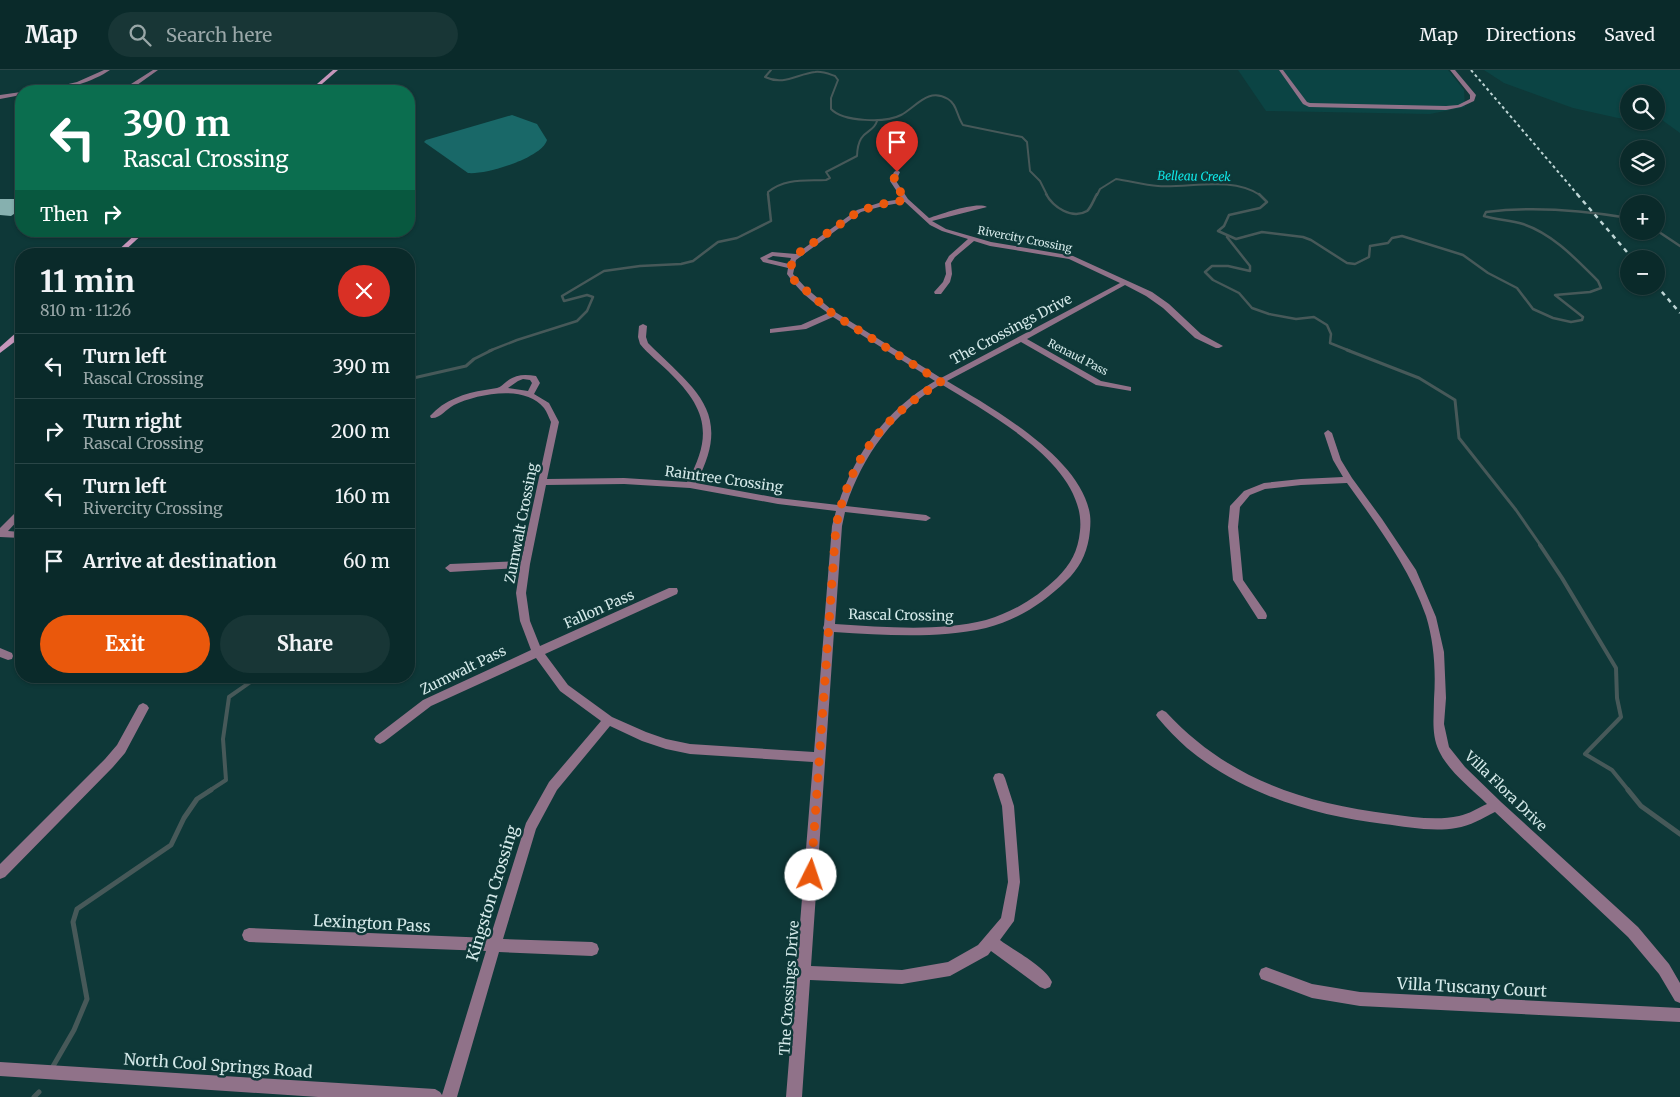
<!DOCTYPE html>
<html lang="en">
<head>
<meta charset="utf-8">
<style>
	body { margin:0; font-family:Merriweather,serif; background:#183636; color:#f1f3f6; height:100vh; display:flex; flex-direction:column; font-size:19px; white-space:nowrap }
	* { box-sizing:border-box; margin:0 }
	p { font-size:16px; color:#99a7a8 }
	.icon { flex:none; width:28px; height:28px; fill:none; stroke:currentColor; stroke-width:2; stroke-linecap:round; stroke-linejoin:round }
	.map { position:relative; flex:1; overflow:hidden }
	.drawer { position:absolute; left:15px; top:178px; width:400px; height:435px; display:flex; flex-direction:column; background:#0a2a2a; border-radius:20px; box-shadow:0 1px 4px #0004,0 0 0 1px #2a4647 }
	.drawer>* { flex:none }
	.guide { position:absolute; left:15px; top:15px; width:400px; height:152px; border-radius:20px; box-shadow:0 1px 4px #0004,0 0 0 1px #2a4647; background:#0b6e4f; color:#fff; overflow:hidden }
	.controls { position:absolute; left:1620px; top:15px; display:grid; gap:10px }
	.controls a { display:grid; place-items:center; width:45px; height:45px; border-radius:50%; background:#0a2a2a; box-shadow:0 1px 4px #0004,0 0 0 1px #2a4647; font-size:25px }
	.pin { position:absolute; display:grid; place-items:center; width:42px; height:42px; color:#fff; margin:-51px -21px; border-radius:50% 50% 50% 0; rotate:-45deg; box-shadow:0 0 5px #0007 }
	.pin .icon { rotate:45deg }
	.me { position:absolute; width:55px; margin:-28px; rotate:4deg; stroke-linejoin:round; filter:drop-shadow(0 0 4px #0008) }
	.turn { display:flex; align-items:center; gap:18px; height:105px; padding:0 25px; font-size:22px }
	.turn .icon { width:65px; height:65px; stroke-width:2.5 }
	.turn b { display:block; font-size:35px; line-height:42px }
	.then { display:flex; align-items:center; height:48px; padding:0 25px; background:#0003; gap:10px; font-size:19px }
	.round { display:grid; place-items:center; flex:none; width:52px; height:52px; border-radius:26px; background:#183636 }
	.summary { display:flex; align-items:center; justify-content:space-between; height:85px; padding:0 25px }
	h1 { font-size:30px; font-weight:700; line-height:38px }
	.button { display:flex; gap:10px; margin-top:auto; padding:10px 25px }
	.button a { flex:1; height:58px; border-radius:30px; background:#ea580c; color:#fff; font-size:20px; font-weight:700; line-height:58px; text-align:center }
	.button a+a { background:#183636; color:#f1f3f6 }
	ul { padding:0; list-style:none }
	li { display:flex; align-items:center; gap:15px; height:65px; padding:0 25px; border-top:1px solid #2a4647 }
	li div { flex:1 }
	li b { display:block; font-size:19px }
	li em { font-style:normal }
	header { display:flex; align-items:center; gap:30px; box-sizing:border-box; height:70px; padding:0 25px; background:#0a2a2a; border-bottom:1px solid #2a4647 }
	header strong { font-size:24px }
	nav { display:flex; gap:28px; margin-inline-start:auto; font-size:18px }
	.search { width:350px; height:45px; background:#183636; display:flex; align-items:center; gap:12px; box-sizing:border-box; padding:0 18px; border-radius:28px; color:#99a7a8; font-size:19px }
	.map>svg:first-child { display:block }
	.built { fill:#0b4444 }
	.green { fill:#196868 }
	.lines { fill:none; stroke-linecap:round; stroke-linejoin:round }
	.stream-far4 { stroke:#475959; stroke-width:2 }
	.stream-far3 { stroke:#475959; stroke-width:2.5 }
	.stream-far2 { stroke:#475959; stroke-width:3 }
	.stream-far1 { stroke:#475959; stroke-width:4 }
	.stream { stroke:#475959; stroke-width:5 }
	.building { fill:#86b0af }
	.minor { fill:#907289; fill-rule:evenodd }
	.tertiary { fill:#907289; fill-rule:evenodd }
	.secondary { fill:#c696bb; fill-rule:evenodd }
	.rail-far1 { stroke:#bed5d5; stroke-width:2; stroke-dasharray:3 3; stroke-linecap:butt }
	.rail { stroke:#bed5d5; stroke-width:2.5; stroke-dasharray:4.5 4.5; stroke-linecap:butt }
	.route { stroke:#ea580c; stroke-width:9; stroke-dasharray:0 16.2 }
	.labels { text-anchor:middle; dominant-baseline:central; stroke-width:5; stroke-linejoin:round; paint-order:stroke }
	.far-street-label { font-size:11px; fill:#d4e9e9; stroke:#0e3838 }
	.far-water-label { font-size:12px; font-style:italic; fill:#0fe7e8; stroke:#0e3838 }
	.street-label { font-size:14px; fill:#d4e9e9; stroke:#0e3838 }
	.near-street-label { font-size:16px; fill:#d4e9e9; stroke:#0e3838 }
</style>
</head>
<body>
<header>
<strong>Map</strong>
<div class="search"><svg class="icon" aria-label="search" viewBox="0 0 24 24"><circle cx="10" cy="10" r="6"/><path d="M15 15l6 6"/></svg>Search here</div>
<nav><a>Map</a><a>Directions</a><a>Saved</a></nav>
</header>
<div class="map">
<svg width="1680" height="1027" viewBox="0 0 1680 1027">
	<rect width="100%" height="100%" fill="#0e3838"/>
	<g class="built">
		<path d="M1238,0h210l16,20 1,17 -35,7 -164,-3z"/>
		<path d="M1484,0h196v63l-18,-13h-6v-26h-27v25l-11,-1 -45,-10 -69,-25z"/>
	</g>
	<path class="green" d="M512,45l25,9 10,16c-5,18 -62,35 -79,33l-44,-31 2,-2z"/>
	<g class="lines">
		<g class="stream-far4">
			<path d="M771,0l-6,7c19,9 32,-3 50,-5 7,-1 14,2 20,4l3,4 -7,18v11c12,13 55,14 70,6 15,-8 27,-28 47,-16 9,5 9,18 15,26l59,12 5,5 3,29 10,10 7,14"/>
			<path d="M768,125v-3c17,-14 37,-11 58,-12l4,-2 -4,-6 31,-16c1,-28 16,-21 20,-35"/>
			<path d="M1097,125l3,-6 16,-10c14,2 28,6 42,7 33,2 73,-10 102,9"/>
		</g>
		<g class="stream-far3">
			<path d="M1046,124c7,13 26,26 41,17 4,-3 7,-12 10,-17"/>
			<path d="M1259,124l8,8 -7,6 -31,7 -5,11 -6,5 18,8 26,-7 41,5 8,3 36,23 8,1 14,-7 1,-11 18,-3 4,-5 10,-2 61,19 25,18 29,15 16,21 20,9 18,4 11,-2 1,-3 -28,-22 35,-3 11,-4 -3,-7c-22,-22 -45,-47 -75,-57 -13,-4 -26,-4 -39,-8l2,-4c48,-6 95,-2 143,6"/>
			<path d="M1656,160l24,16"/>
			<path d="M1227,167l23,29v5l-22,-5h-16l-7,6 8,8 26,13 13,15 17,6 27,5 18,-2 13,8 4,9 -1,9 20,8"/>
			<path d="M489,281l28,-11 60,-19 10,-10 6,-14 -6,-2 -23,6 -2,-5 42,-25 36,-5 41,-2 12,-3 25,-19 19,-4 34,-17 -3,-27"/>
		</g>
		<g class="stream-far2">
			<path d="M1347,280l72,28 36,22 4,38 57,72 25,36"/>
			<path d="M409,309l57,-13 8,-7 18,-9"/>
		</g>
		<g class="stream-far1">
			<path d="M1540,475l22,33 54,90 1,30 4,19 -36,37 27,16 17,21"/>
			<path d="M209,721l17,-11 -3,-41 6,-42 30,-21"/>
		</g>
		<g class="stream">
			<path d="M1628,720l13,16 39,28"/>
			<path d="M52,998l22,-38 13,-31 -14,-77 4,-13 94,-64 13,-27 13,-19 14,-9"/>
			<path d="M34,1027l5,-5"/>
		</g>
	</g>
	<path class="building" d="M0,129h21v10l-10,7 -11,-1z"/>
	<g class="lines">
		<g class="minor">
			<path d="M153,0h5l-21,15 125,2 15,4 -145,-3 -6,3h-6z"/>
			<path d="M1279,0h4l24,32 3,1 136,3 12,-1 12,-6v-4l-20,-25h5l21,25 -2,6 -13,6 -15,3 -137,-3 -6,-3z"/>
			<path d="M315,18l-2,3h-20l3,-2z"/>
			<path d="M897,100l3,2 -4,9 12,18 21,19c12,-4 48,-17 58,-11l-55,14 14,8 45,13 82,14 79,36 17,12 32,30 22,12 -4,2h-3l-21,-10 -32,-30 -17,-12 -21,-11 -98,54 74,42 30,6v4l-35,-6 -75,-43 -74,39c45,27 135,77 143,134 1,7 0,16 -1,23 -3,17 -10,31 -23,43 -23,22 -48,39 -80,47 -50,11 -101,7 -152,4l-23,334 91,4 46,-8 30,-17 23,-27 7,-36 -6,-76 -9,-28 2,-4 4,-1 4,1 2,4 9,28 6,76 -6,39 -14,19c13,10 46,27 52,42l-2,5 -5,2 -5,-2 -49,-36 -3,4 -38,21 -48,8 -92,-4 -8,117h-16l27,-335 -123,-8 -24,-5 -24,-8 -32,-15 -53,64 -21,39 -33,110 89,3 5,2 2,5 -2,5 -5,2 -93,-4 -42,145h-139l-318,-21v-14l435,27 5,3 2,3 44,-144 -237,-9 -5,-2 -2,-5 2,-5 5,-2 241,10 36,-115 23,-41 52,-61 -41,-30 -24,-33 -105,48 -47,36 -4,2 -4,-2 -2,-3 2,-3 47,-36 108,-50 -11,-29 -4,-28 4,-25 -70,4 -5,-4 5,-4 71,-3 30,-139c-2,-4 -4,-10 -7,-14 -19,-24 -67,-14 -90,-3 -8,4 -14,14 -23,13l-1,-2c14,-16 35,-23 55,-26 4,-1 8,-1 12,-2 4,-1 6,-4 9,-6 9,-8 19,-8 30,-6l4,7 -6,11 15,9 10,19 -12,57 77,-1 63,4c27,-48 19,-74 -19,-111 -9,-9 -20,-17 -28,-27l-2,-7 1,-11 4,-2 4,2 -1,11 2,6c47,47 86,69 48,140l82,15 60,7c17,-52 49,-96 97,-124l-102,-64 -27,12 -36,4v-4l31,-4 27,-12c-16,-11 -30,-23 -41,-39l1,-6 -25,-6 -3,-4 12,-6 24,2 61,-44 25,-8 20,-3 -12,-18 4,-9zM905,132l25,23 12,6 26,8 -19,17 -4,7 1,11 -3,8 -9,10 1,2h6l9,-12 2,-8 -1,-11 4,-6 19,-16 16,5 79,13 51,24 -179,95 -109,-68 -26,-22 -13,-14 3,-14 65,-48 22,-6zM773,186l18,2 -2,6 -22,-5zM523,309l7,1 2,3 -4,8 -20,-3 10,-7zM941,314c48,30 146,81 139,147 -2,20 -9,33 -23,47 -20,19 -43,34 -71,42 -49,12 -101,7 -151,4l7,-98 3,-14 81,9 5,-3 -5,-3 -80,-9c17,-51 48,-94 95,-122zM624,414l66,4 88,16 58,7 -4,15 -8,99 -1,3 1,2 -10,122 -124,-8 -24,-5 -20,-7 -34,-15 -44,-32 -23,-31 132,-60 1,-3 -1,-3h-8l-129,58 -10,-25 -4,-28 4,-29 16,-79z"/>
			<path d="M1328,360l4,3 9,27 11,18 30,41 34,51 20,47 8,35 2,46 -2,26 5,23 16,20 36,35 137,125 31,37 11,19v20l-5,-2 -16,-27 -31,-37 -133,-125c-12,6 -25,14 -39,16 -23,4 -49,-1 -72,-4 -69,-8 -142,-30 -197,-76 -10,-9 -20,-19 -29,-30l-2,-3 2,-3 4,-2 4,2c61,66 136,91 224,102 22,3 47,7 69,2 10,-2 19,-8 28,-12 -16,-16 -38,-32 -48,-53 -8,-17 -5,-35 -5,-52 2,-28 0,-57 -8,-83 -17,-49 -49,-91 -79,-133l-46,2 -36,4 -15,6 -10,12 -2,20 5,53 23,33 1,3 -1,3h-8l-25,-39 -5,-53 2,-21 14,-15 20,-8 37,-4 42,-2 -10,-17 -9,-27z"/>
			<path d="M21,439v8l-13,14 13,1v6l-21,-1v-9l18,-18z"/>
			<path d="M0,578l12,5 1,3 -1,3 -4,1 -8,-3z"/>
			<path d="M143,633l4,2 2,3 -24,45 -12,14 -108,110 -5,2v-15l105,-105 12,-14 22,-40z"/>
			<path d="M1266,897l46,17 48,8 320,16v14l-320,-16 -48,-8 -51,-19 -2,-5 2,-5z"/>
		</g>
		<g class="tertiary">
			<path d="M104,0h6c-17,12 -50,22 -71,21l38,-9z"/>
			<path d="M21,22v3l-21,4v-4z"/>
		</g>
		<g class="secondary">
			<path d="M333,0h5l-24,21h-5z"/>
			<path d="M139,161h7l-25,23h-7z"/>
			<path d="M18,261h3v6l-21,16v-6z"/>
		</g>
		<path class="rail-far1" d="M1471,0l107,125"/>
		<g class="rail">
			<path d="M1577,124l56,65"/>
			<path d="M1656,215l24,28"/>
		</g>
	</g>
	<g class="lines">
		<path class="route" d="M811,805l25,-349c15,-69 46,-108 105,-144l-108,-68 -39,-34c-6,-11 -3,-19 6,-28l59,-41 23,-7 24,-4 -13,-19 4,-9"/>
	</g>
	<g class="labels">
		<g class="far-street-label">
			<text transform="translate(1025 169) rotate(11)">Rivercity Crossing</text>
			<text transform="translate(1078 287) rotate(27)">Renaud Pass</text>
		</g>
		<g class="far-water-label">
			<text transform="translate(1194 106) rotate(1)">Belleau Creek</text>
		</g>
		<g class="street-label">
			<text transform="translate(1011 259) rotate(-28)">The Crossings Drive</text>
			<text transform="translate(724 409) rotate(8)">Raintree Crossing</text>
			<text transform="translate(521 453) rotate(-79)">Zumwalt Crossing</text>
			<text transform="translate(599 539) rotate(-24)">Fallon Pass</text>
			<text transform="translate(901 545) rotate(1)">Rascal Crossing</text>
			<text transform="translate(463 600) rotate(-26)">Zumwalt Pass</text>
			<text transform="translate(1506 721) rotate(44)">Villa Flora Drive</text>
			<text transform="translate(789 918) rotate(-86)">The Crossings Drive</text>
		</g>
		<g class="near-street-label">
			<text transform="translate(492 823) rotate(-73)">Kingston Crossing</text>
			<text transform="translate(372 853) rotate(3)">Lexington Pass</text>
			<text transform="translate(1472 917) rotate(3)">Villa Tuscany Court</text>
			<text transform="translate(218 995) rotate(4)">North Cool Springs Road</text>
		</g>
	</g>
</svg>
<div class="controls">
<a><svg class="icon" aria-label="search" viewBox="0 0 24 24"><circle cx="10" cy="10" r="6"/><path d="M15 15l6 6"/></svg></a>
<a><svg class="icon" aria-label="layers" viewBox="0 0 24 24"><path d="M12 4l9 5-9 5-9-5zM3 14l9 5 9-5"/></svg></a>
<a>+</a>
<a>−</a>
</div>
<div class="pin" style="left:897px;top:102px;background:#d93025"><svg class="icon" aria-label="arrive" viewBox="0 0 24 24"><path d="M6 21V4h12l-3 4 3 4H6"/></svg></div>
<svg class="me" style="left:811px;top:805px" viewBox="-20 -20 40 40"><circle r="19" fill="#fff"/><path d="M0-13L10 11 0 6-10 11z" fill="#ea580c"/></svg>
<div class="guide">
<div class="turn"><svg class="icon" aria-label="left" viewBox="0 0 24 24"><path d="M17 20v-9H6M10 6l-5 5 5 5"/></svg><div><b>390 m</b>Rascal Crossing</div></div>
<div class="then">Then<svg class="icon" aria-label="right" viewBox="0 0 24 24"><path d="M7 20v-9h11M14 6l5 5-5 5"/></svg></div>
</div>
<section class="drawer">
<div class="summary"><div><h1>11 min</h1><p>810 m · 11:26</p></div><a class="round" style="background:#d93025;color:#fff"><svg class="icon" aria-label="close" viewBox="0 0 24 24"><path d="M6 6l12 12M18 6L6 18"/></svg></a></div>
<ul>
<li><svg class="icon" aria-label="left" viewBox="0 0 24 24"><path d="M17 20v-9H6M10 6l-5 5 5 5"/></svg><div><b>Turn left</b><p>Rascal Crossing</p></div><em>390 m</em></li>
<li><svg class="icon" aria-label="right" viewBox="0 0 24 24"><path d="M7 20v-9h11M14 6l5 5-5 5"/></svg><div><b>Turn right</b><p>Rascal Crossing</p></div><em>200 m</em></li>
<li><svg class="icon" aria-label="left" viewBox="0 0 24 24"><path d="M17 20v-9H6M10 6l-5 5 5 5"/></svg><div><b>Turn left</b><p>Rivercity Crossing</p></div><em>160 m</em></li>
<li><svg class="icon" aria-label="arrive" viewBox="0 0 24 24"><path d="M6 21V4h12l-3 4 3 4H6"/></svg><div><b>Arrive at destination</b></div><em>60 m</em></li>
</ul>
<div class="button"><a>Exit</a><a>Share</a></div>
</section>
</div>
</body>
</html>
